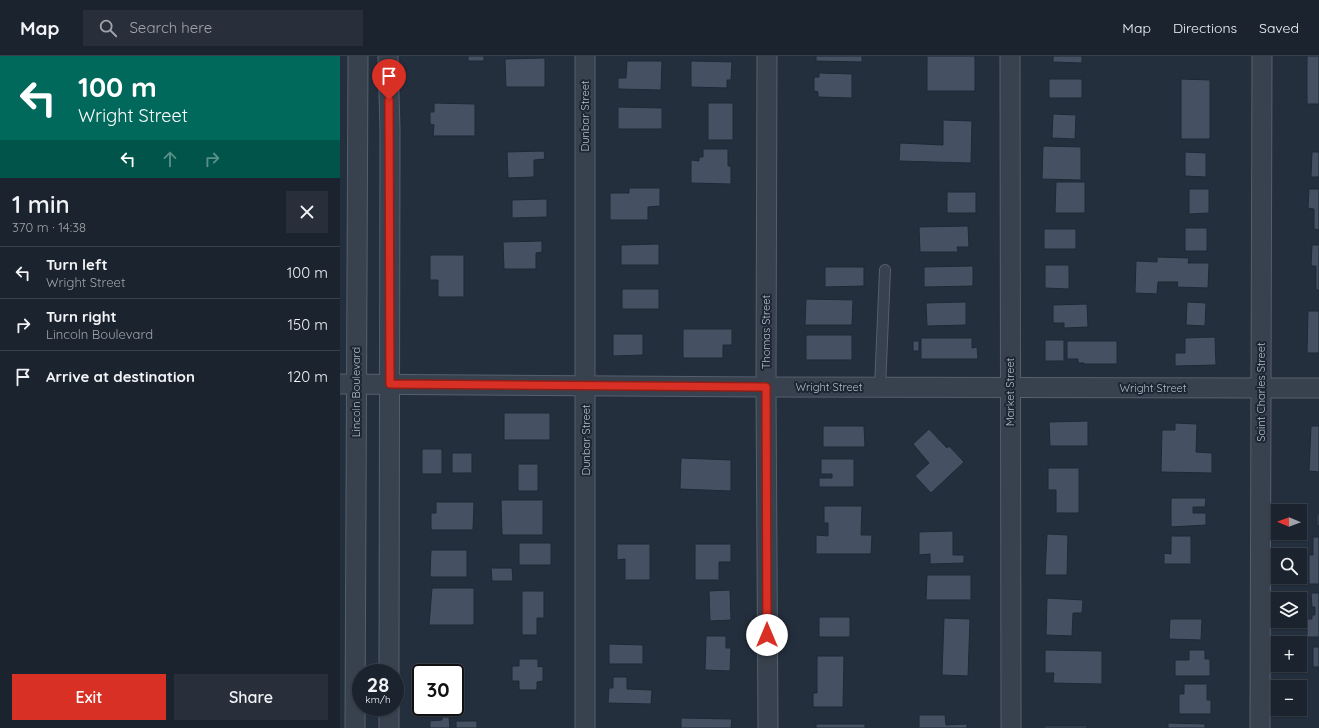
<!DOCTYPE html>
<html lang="en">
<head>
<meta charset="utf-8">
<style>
	body { margin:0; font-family:Quicksand,sans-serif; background:#282f3a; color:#f1f3f6; height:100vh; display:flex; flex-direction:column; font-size:15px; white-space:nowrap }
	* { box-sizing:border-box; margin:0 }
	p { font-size:13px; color:#a0a4aa }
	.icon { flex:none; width:22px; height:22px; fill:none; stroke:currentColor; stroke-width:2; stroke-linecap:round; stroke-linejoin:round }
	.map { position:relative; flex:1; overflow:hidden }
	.sheet { display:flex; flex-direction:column; background:#1b232e; width:340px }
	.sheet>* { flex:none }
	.banner { background:#00695c; color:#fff; overflow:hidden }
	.needle { width:26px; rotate:271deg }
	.buttons { position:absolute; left:931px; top:448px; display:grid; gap:8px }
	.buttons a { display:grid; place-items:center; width:36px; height:36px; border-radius:0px; background:#1b232e; box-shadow:0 1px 3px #0004,0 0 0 1px #39404a; font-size:20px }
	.speed { position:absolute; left:12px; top:608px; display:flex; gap:8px; font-size:20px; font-weight:700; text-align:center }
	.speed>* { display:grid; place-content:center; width:52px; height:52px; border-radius:50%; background:#1b232e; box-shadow:0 1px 3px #0004,0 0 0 1px #39404a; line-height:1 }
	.speed small { font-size:10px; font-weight:400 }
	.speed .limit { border:2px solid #111; border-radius:6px; background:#fff; color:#111 }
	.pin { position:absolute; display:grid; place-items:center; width:34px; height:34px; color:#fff; margin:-41px -17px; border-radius:50% 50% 50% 0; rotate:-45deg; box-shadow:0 0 4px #0007 }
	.pin .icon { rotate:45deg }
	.me { position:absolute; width:44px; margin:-22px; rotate:0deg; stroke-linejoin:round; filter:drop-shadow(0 0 3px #0008) }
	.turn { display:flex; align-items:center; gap:14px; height:84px; padding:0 12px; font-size:18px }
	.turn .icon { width:52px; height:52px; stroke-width:2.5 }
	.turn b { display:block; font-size:28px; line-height:34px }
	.lanes { display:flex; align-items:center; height:38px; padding:0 12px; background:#0003; justify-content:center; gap:20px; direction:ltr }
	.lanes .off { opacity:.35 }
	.round { display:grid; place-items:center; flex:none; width:42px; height:42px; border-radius:0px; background:#282f3a }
	.head { display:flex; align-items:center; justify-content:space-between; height:68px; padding:0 12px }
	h1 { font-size:24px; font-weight:600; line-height:30px }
	.button { display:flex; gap:8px; margin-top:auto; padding:8px 12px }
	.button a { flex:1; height:46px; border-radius:0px; background:#d93025; color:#fff; font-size:16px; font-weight:600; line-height:46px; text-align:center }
	.button a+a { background:#282f3a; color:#f1f3f6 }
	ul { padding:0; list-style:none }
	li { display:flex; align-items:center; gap:12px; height:52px; padding:0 12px; border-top:1px solid #39404a }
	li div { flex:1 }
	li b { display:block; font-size:15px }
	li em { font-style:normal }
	header { display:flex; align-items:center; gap:24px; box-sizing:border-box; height:56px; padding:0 20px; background:#1b232e; border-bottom:1px solid #39404a }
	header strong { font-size:19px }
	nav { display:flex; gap:22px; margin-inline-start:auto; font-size:14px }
	.search { width:280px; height:36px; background:#282f3a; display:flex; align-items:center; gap:10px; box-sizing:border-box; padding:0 14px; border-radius:0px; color:#a0a4aa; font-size:15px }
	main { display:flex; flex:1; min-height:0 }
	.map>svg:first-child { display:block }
	.building { fill:#455162; stroke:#1f2835 }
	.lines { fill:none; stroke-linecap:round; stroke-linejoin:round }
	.service-casing { stroke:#565f6c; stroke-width:12 }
	.minor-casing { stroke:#565f6c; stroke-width:21 }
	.service { stroke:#38414e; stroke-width:10 }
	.minor { stroke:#38414e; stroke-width:19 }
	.route-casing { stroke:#8d1f18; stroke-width:10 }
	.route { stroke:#d93025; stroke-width:7 }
	.labels { text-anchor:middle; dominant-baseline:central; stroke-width:4; stroke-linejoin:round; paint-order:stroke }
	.street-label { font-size:11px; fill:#b4bcc9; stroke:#1d2633 }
</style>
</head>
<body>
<header>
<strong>Map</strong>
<div class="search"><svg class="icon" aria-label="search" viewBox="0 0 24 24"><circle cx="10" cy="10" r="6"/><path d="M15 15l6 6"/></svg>Search here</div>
<nav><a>Map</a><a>Directions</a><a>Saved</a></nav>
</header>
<main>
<section class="sheet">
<div class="banner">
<div class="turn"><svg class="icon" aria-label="left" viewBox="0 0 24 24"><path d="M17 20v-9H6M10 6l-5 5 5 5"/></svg><div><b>100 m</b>Wright Street</div></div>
<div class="lanes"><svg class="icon" aria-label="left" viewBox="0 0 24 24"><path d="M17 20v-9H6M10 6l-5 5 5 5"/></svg><svg class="icon off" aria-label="ahead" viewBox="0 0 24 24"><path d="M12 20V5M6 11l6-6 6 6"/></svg><svg class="icon off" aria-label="right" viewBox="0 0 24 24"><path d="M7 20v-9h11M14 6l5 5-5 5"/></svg></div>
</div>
<div class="head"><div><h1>1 min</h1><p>370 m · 14:38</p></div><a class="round"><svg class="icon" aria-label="close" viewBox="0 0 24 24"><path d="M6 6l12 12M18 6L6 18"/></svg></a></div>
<ul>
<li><svg class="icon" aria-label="left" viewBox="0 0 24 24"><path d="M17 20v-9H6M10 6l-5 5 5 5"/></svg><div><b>Turn left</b><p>Wright Street</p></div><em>100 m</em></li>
<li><svg class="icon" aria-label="right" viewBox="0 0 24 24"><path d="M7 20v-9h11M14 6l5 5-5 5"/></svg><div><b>Turn right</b><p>Lincoln Boulevard</p></div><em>150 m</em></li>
<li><svg class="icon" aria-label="arrive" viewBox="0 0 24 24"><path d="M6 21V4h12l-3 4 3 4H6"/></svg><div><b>Arrive at destination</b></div><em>120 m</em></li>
</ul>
<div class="button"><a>Exit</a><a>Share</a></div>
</section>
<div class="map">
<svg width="979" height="672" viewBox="0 0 979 672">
	<rect width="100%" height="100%" fill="#242f3e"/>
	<g class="building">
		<rect x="128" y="0" width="16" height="5"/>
		<path d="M476,0h46v6l-46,-1z"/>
		<rect x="587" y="0" width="48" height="35"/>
		<path d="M713,0h29v7l-29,-1z"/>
		<rect x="967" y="0" width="12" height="48"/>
		<path d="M205,2v29h-39l-1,-28z"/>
		<path d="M287,5h35l-1,29 -43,-1v-11h8z"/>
		<path d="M351,5l41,1 -1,18h-4v8l-36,-1z"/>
		<path d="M479,17l33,1v24l-34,-1v-5l-4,-1v-14h5z"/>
		<rect x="709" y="23" width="33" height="19"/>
		<path d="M841,23l29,1v59h-29z"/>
		<path d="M94,47l41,1v32h-42l1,-11 -4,-1v-12h4z"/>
		<rect x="368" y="47" width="25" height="37"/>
		<path d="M278,51l44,1v21h-44z"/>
		<path d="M713,58l23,1 -1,24 -23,-1z"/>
		<path d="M603,64l29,1 -1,42 -72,-2 1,-18 43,2z"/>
		<path d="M703,90l38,1v33l-39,-1z"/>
		<path d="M363,93h25v17h3v18l-40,-1v-23l8,1v-4h4z"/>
		<path d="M204,95l1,8 -11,1v17l-26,1 -1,-26z"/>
		<path d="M845,96l21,1v24l-21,-1z"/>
		<path d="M972,96h7v25h-8z"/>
		<path d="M716,126h29v31h-30z"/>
		<path d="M289,132h31v18l-12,1v13h-38v-27h19z"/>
		<path d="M849,133h20v24l-20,1z"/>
		<path d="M969,133h10v41l-5,-1v-20l-6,-1z"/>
		<rect x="607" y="136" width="29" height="21"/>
		<path d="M207,143v18l-35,1v-18z"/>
		<path d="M628,170l1,21h-12l1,5h-38l-1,-25z"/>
		<rect x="845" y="172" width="22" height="23"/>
		<rect x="704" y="173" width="32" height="20"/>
		<path d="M202,185v11l-6,1v16h-32l-1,-27z"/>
		<path d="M319,188v21h-38v-20z"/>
		<path d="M972,189h7v45h-3v-24h-5z"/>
		<path d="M90,199h34v42h-26v-17h-8z"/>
		<path d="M817,201l32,1 -1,5h21l-1,25 -31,-1 1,-5h-20l-1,12 -22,-1 1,-32 21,1z"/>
		<path d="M705,209h24v24l-24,-1z"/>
		<path d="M633,210v20l-49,1v-20z"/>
		<path d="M485,211h39v19l-39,1z"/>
		<rect x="282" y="233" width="37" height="20"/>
		<path d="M466,243l47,1 -1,25h-47z"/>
		<path d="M626,246v23l-39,1 -1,-23z"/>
		<path d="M847,246l19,1 -1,23 -19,-1z"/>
		<path d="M747,248l1,23 -24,1v-5h-11v-18z"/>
		<path d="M968,255h11v42h-12z"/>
		<path d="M343,273h49v16h-9v13h-40z"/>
		<path d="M273,278h30v21l-30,1z"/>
		<rect x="466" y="279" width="46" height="25"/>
		<path d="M875,281l1,28 -41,1v-13h10v-15z"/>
		<path d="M581,282h51v10l5,-1 1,12h-57z"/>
		<rect x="705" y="284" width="19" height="21"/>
		<rect x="573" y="285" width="6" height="10"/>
		<path d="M727,285h50v23h-33v-1h-6v-4h-11z"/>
		<rect x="164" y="357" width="46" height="27"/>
		<path d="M748,365v25h-38l-1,-24z"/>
		<path d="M835,367l22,1 -1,28 16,1v20l-51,-1 1,-42h13z"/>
		<path d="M483,370h41l1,21h-42z"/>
		<path d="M971,370h8v46l-10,-1z"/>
		<path d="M589,373l18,19 2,-2 15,16 -33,31 -16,-17 14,-13 -16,-19z"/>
		<rect x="82" y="393" width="20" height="25"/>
		<rect x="112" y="397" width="20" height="20"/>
		<path d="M341,402l50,2v31l-51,-2z"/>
		<path d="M481,403h33v28h-35v-9h13v-4h-11z"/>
		<rect x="178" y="408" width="20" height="27"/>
		<path d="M708,412h31v45h-23v-23h-8z"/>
		<path d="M831,442h35l-1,9h-12v6h13v12l-35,2z"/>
		<path d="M161,444h42v35h-41z"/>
		<path d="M96,446h38l-1,28h-42v-17h5z"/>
		<path d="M484,450h38l-1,29h11l-1,19h-55v-19l12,1v-13h-4z"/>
		<path d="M977,457l2,1v12h-2z"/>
		<path d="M613,475v24h11v8l-34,1v-10l-11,1v-23z"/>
		<path d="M707,478l21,1 -1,40h-22z"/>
		<path d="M831,480h20v28h-27v-11l7,1z"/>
		<path d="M973,481h6v47h-10v-29h4z"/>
		<rect x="179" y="487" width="32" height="22"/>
		<path d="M277,488h33v36h-25v-21l-8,1z"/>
		<path d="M355,488h36v18h-12v18h-24z"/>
		<path d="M91,494h36v27h-37z"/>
		<path d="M151,512h21l1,13h-21z"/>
		<path d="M587,519h44v25h-45z"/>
		<path d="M92,532h42v37h-45z"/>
		<path d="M390,534l1,30 -21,1 -1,-30z"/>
		<path d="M182,535h22v27h-7v17h-15z"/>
		<path d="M971,537h8v44h-12v-18h5v-4h3v-8h-3z"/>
		<path d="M707,542l36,2 -1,13h-9l-1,23 -26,-1z"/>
		<rect x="479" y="561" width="31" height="20"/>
		<path d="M604,562l26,1 -2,57 -26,-1z"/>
		<path d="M830,563h32l-1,21 -32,-1z"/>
		<path d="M366,580h20v12h5l-1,23 -25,-1z"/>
		<path d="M269,588l34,1v19h-34z"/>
		<rect x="973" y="591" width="6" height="20"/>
		<path d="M705,594l57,1v33l-49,-1 1,-10h-9z"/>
		<path d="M849,594h16v9h5v17h-35v-16h14z"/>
		<path d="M477,600h27l-1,51h-30v-14h4z"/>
		<path d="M179,603h19v8l5,-1v15l-6,1v8h-18v-9h-7v-15h7z"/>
		<path d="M273,621h14v12l25,1 -1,14 -43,-1 1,-15h4z"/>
		<path d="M844,628h23v16h4v14h-32v-20h5z"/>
		<path d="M579,659h26l1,10 21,-1v4h-48z"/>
		<path d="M102,661h7l1,11h-20v-7l12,-1z"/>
		<path d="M341,662l51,1 -1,9h-50z"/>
		<rect x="116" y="665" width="21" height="7"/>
		<path d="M828,667l37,1v4h-37z"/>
		<rect x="476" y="668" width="49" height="4"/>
		<rect x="704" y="670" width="43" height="2"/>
	</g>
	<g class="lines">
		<g class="service-casing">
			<path id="service" d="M540,332l5,-118"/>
		</g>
		<g class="minor-casing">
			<g id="minor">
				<path d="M48,0l2,74 -1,543"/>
				<path d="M427,0l-1,331 2,341"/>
				<path d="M670,0l1,672"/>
				<path d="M0,328l426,3 553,1"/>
				<path d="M15,672l3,-672"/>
				<path d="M49,672v-21"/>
				<path d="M245,672v-672"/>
				<path d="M920,672l2,-672"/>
			</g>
		</g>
		<use href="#service" class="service"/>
		<use href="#minor" class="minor"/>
	</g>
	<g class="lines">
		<g class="route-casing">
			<path id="route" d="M49,44l1,284 376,3 1,248"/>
		</g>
		<use href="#route" class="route"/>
	</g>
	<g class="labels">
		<g class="street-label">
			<text transform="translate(245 60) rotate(-90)">Dunbar Street</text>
			<text transform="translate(426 276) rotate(-90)">Thomas Street</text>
			<text x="489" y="331">Wright Street</text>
			<text x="813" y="332">Wright Street</text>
			<text transform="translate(16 336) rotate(-90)">Lincoln Boulevard</text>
			<text transform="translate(670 336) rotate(-90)">Market Street</text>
			<text transform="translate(921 336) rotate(-90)">Saint Charles Street</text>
			<text transform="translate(246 384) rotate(-90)">Dunbar Street</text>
		</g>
	</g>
</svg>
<div class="buttons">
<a><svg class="needle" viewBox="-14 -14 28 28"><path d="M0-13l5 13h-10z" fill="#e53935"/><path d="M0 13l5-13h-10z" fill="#a0a4aa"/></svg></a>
<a><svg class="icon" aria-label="search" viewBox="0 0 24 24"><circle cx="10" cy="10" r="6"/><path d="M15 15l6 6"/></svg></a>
<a><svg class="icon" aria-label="layers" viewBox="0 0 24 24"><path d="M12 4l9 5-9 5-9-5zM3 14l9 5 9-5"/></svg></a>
<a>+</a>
<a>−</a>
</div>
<div class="speed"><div>28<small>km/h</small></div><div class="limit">30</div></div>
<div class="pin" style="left:49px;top:44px;background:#d93025"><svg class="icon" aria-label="arrive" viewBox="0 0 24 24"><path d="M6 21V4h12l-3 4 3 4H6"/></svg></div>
<svg class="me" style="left:427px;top:579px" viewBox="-20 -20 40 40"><circle r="19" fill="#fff"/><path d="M0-13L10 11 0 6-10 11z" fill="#d93025"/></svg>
</div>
</main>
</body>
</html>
